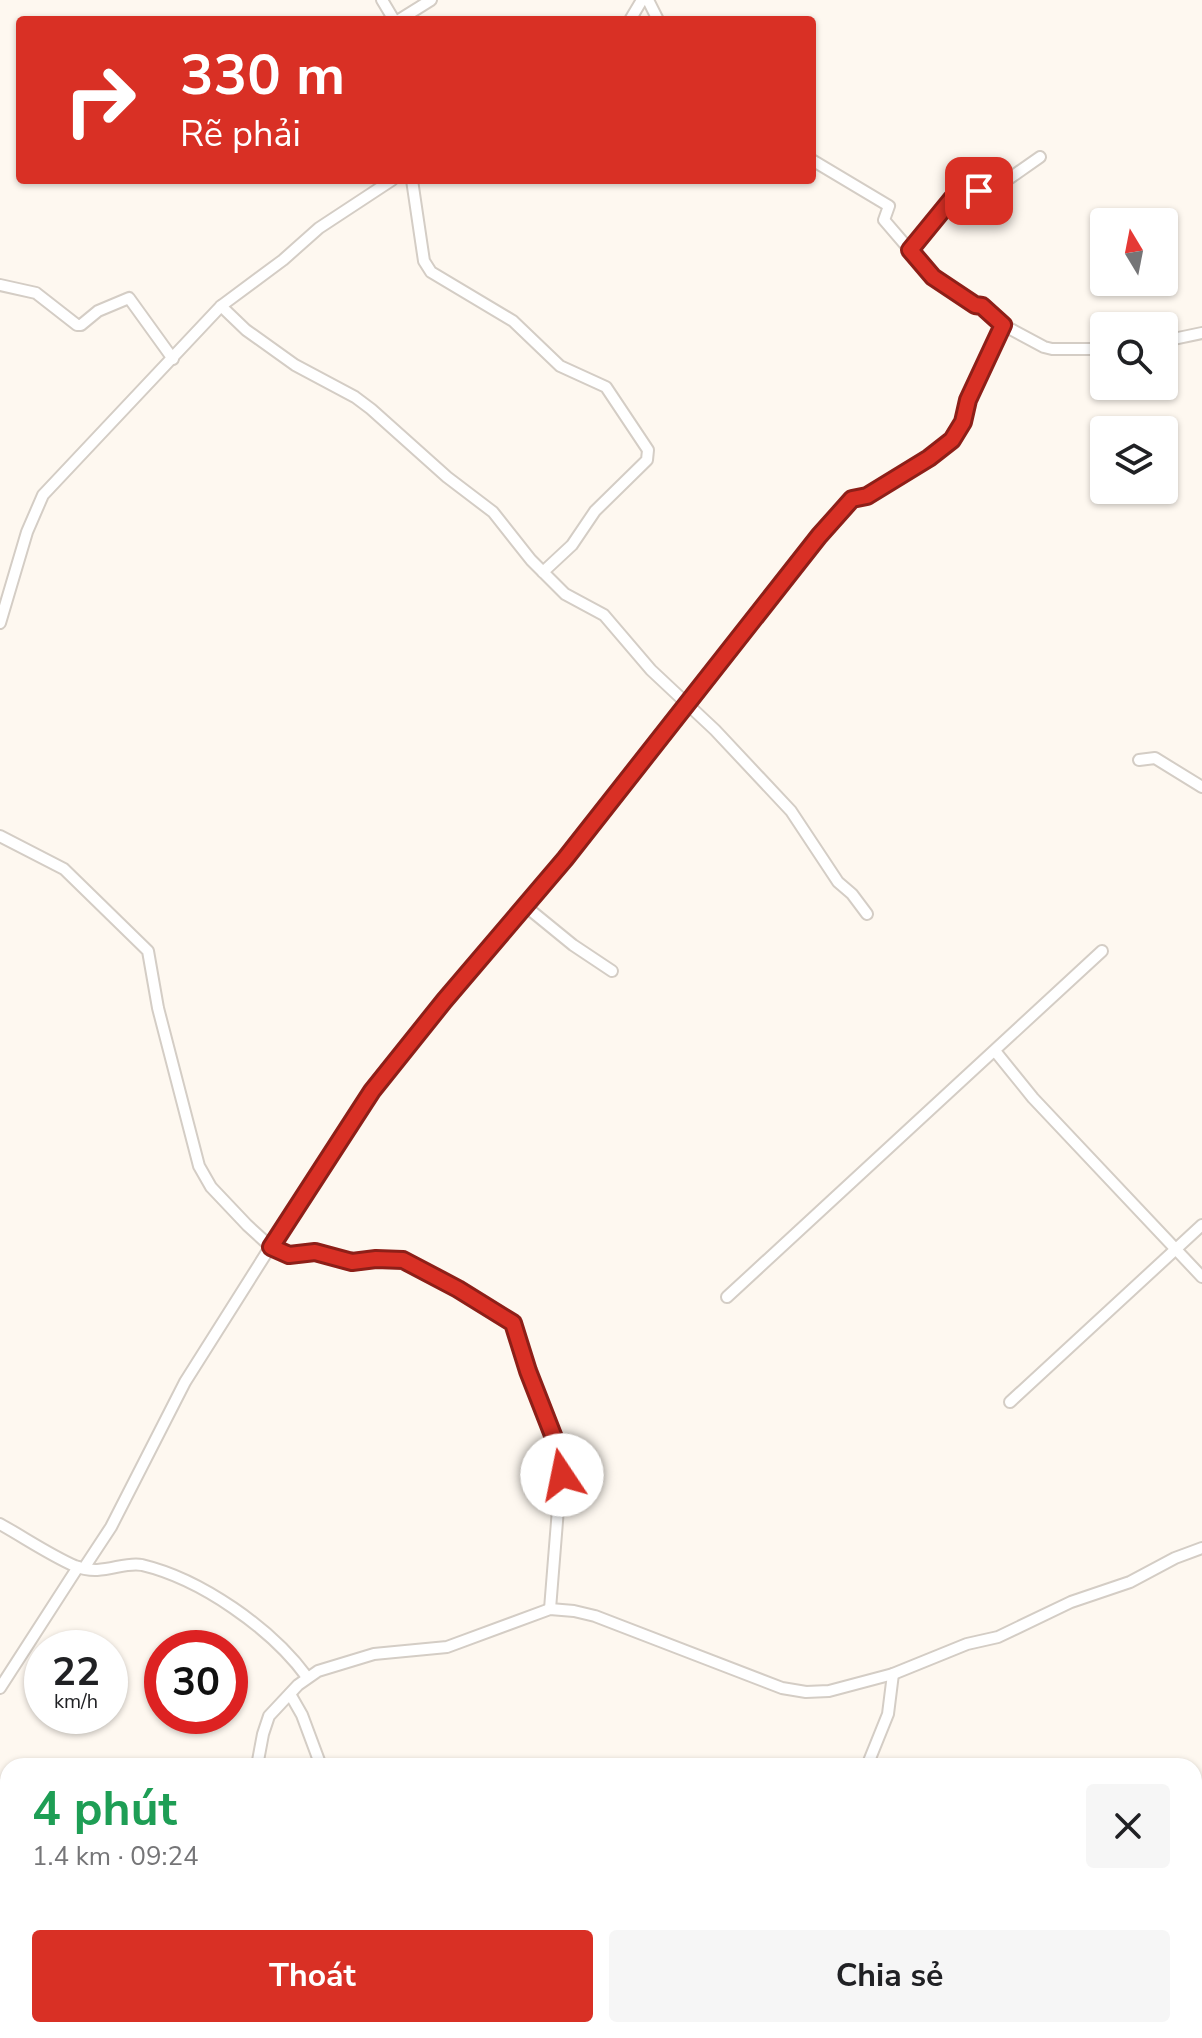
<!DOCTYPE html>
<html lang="vi">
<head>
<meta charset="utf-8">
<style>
	body { margin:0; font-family:"Nunito Sans",sans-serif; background:#f6f6f6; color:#202124; height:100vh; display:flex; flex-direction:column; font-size:30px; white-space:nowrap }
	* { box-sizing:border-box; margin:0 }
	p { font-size:26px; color:#757577 }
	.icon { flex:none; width:44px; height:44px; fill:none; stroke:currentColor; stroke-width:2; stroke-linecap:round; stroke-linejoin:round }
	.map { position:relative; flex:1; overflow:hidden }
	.sheet { position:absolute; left:0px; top:1758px; width:1202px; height:280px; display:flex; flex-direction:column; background:#fff; border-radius:24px 24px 0 0; box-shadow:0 2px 6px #0004 }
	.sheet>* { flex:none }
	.hud { position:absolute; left:16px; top:16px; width:800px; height:168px; border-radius:8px; box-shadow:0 2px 6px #0004; background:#d93025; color:#fff; overflow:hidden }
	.needle { width:52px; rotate:350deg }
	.tools { position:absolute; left:1090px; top:208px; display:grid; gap:16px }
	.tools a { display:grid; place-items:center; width:88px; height:88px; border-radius:8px; background:#fff; box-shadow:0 2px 6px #0004; font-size:40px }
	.speed { position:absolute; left:24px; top:1630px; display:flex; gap:16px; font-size:40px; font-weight:700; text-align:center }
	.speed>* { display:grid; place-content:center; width:104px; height:104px; border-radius:50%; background:#fff; box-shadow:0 2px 6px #0004; line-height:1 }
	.speed small { font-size:20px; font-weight:400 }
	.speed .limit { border:12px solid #d22; background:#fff; color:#111 }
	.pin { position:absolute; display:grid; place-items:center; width:68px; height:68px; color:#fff; margin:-34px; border-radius:16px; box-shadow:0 4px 12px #0006 }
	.me { position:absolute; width:88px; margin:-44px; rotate:349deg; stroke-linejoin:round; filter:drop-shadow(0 0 6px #0008) }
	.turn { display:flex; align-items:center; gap:28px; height:168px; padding:0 32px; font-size:36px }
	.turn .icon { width:104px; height:104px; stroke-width:2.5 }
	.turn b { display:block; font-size:56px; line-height:68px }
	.round { display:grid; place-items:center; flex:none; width:84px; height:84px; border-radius:8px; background:#f6f6f6 }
	.summary { display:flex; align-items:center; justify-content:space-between; height:136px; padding:0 32px }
	h1 { font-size:48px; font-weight:700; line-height:60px; color:#1e9e55 }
	.primary-button { display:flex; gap:16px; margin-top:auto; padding:16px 32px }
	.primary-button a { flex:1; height:92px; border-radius:8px; background:#d93025; color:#fff; font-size:32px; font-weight:700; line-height:92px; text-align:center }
	.primary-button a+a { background:#f6f6f6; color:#202124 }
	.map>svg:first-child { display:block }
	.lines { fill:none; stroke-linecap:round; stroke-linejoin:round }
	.minor-casing { stroke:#d4cdc5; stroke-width:14 }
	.trunk-casing { stroke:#d4cdc5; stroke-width:22 }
	.minor { stroke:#fff; stroke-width:10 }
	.trunk { stroke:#fff; stroke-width:18 }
	.route-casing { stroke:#8d1f18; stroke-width:20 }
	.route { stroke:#d93025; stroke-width:14 }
</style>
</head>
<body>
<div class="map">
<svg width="1202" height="2038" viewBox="0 0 1202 2038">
	<rect width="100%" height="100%" fill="#fef8f0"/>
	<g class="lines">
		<g class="minor-casing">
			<g id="minor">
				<path d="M382,0l12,20"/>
				<path d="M648,0l10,20"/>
				<path d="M399,20l32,-20"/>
				<path d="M630,20l12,-20"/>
				<path d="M812,160l77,46 -5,14 49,57 42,28 7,1 21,19 41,22 8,2h52"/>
				<path d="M412,180l12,81 7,11 82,49 47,45 46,21 42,63 -1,10 -52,51 -23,34 -29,27"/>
				<path d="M910,250l49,-58 20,-1 12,-10 19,-3 30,-21"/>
				<path d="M0,285l36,8 41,32h4l17,-14 31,-13 44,61"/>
				<path d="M221,306l25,24 49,35 60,32 16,12 76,68 46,35 38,48 34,34 39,21 47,55 64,60 76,81 47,71 14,12 15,20"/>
				<path d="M1164,341l38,-8"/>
				<path d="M0,623l27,-91 16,-37 178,-189 62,-46 36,-32 73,-48"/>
				<path d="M1139,760l16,-2 47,29"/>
				<path d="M0,836l64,33 84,82 10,57 41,158 12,21 36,38 24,22 13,7 31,-2 37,10 24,-3 27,1 110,63 15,48 34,88 -12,150"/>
				<path d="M524,905l49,40 39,26"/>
				<path d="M995,1051l38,47 169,179"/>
				<path d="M727,1297l375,-346"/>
				<path d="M1010,1402l192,-177"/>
				<path d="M0,1524c25,14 50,31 75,42 27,11 47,-5 67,-1 59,14 129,63 165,112"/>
				<path d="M84,1568l27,-41 74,-145 137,-217 50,-74 72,-90 121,-142 216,-277 68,-80 18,-6 62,-38 23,-18 11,-18 5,-22 35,-75"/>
				<path d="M0,1688l78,-121"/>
				<path d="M290,1694l12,21 19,51"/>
				<path d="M257,1766l6,-32 6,-18 29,-31 20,-14 56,-17 73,-7 103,-38 24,2 21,5 187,72 24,4 23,-1 64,-17 74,-30 31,-7 73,-35 59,-20 45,-24 27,-10"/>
				<path d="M867,1766l21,-52 5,-40"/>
				<path d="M0,1859l8,4"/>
				<path d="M235,2030l7,8"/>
				<path d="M600,2030l28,8"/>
				<path d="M920,2030v8"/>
				<path d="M1154,2030l2,8"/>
				<path d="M654,2038l3,-8"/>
				<path d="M714,2038l4,-8"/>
			</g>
		</g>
		<g class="trunk-casing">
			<g id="trunk">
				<path d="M1194,1847l8,-21"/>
				<path d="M1005,2038l10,-8"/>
			</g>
		</g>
		<use href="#minor" class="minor"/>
		<use href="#trunk" class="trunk"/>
	</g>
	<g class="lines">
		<g class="route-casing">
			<path id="route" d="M562,1475l-4,-27 -30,-77 -15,-48 -55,-34 -55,-29 -27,-1 -24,3 -37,-10 -26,3 -18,-8 101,-156 72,-90 121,-142 254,-323 33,-37 15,-3 62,-38 23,-18 11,-18 5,-22 35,-75 -21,-19 -7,-1 -42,-28 -23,-27 45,-55 8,-5 16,1"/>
		</g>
		<use href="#route" class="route"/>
	</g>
</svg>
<div class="tools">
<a><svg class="needle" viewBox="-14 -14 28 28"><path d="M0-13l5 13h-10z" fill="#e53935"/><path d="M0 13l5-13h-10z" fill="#757577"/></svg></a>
<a><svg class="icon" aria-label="search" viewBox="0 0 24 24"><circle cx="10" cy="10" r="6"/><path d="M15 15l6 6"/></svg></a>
<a><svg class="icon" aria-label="layers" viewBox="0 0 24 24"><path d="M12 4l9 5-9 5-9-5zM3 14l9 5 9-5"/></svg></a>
</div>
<div class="speed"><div>22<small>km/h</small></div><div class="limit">30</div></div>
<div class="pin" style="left:979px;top:191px;background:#d93025"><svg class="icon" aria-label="arrive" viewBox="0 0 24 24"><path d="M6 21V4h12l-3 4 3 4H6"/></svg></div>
<svg class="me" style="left:562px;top:1475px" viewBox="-20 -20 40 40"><circle r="19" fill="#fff"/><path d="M0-13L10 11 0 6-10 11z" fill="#d93025"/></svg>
<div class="hud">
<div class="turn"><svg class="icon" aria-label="right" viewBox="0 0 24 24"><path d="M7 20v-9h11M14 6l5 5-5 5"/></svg><div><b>330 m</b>Rẽ phải</div></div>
</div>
<section class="sheet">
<div class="summary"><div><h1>4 phút</h1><p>1.4 km · 09:24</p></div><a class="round"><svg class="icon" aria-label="close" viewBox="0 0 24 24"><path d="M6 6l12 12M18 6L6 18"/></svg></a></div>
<div class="primary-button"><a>Thoát</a><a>Chia sẻ</a></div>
</section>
</div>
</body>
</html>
